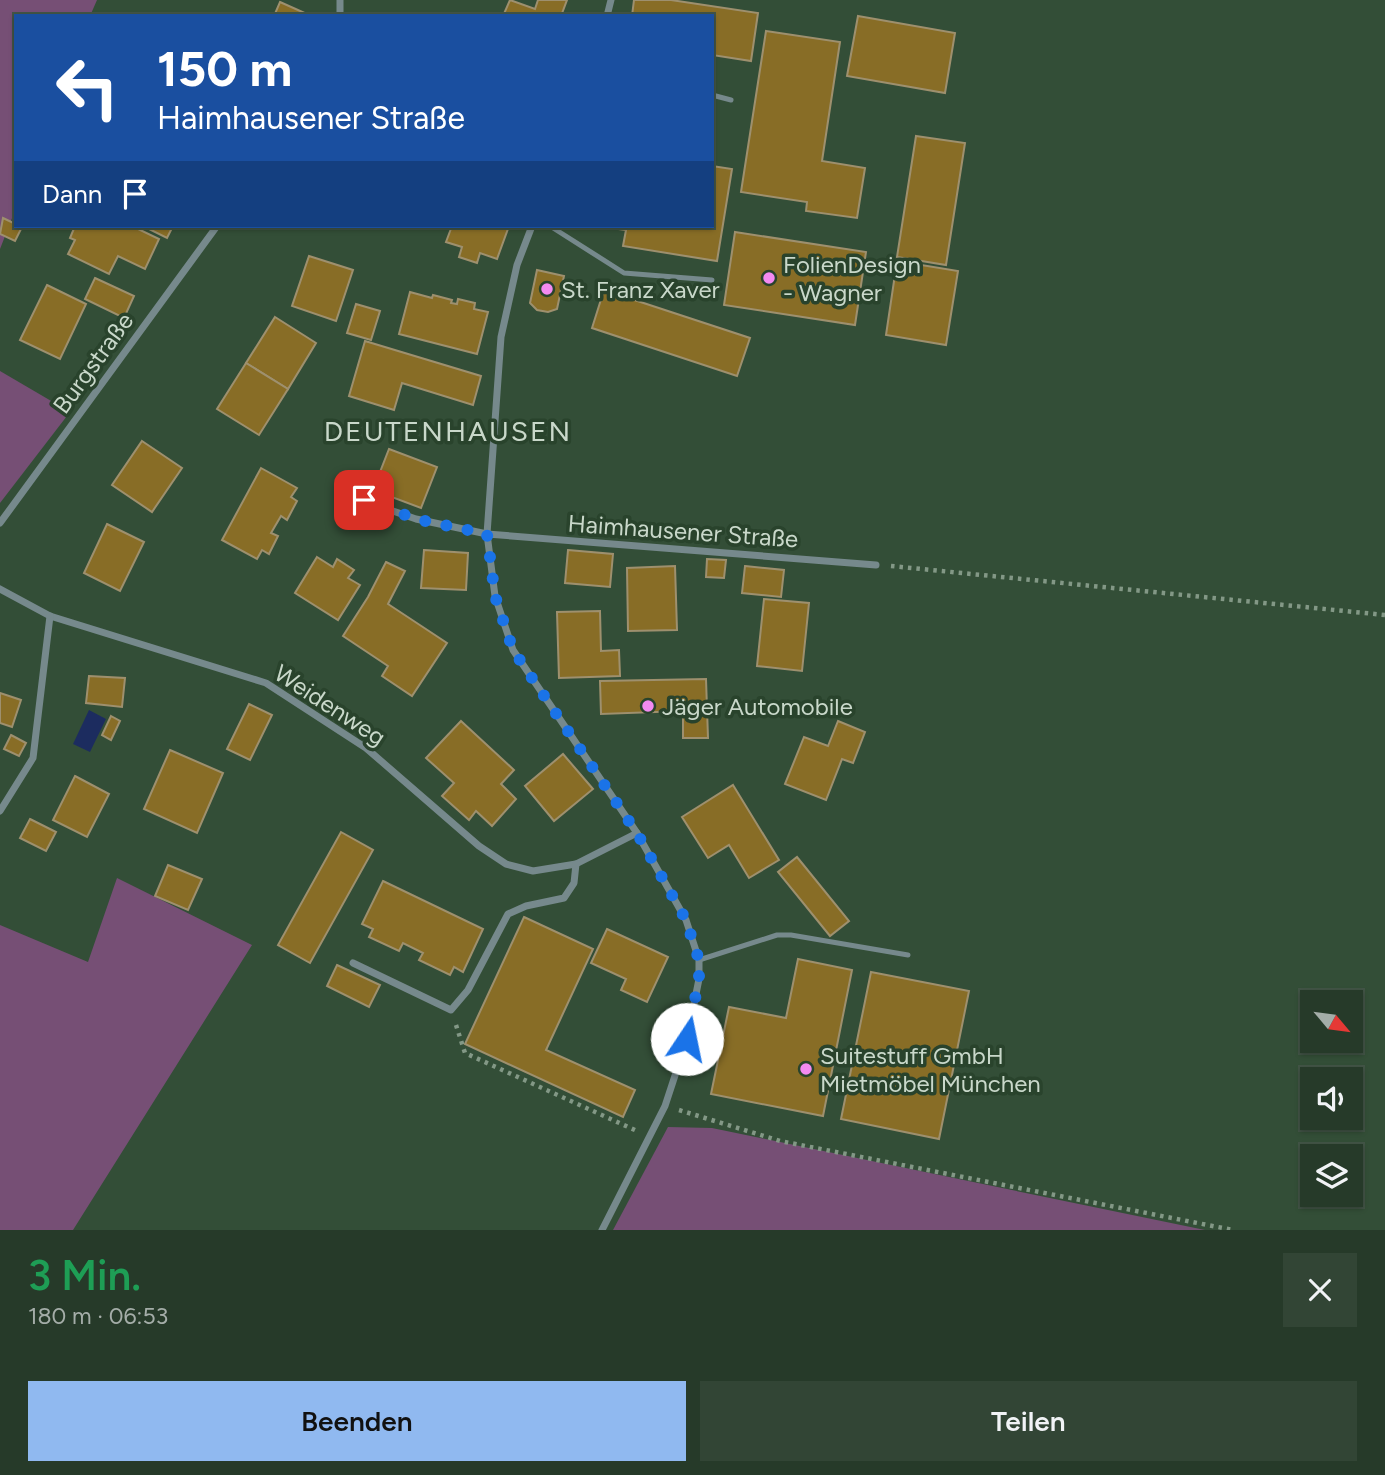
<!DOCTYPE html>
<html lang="de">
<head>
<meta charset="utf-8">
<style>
	body { margin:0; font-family:Figtree,sans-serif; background:#324535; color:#f1f3f6; height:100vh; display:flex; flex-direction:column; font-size:26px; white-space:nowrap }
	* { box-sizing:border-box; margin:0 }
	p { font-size:23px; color:#a4ada8 }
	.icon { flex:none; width:38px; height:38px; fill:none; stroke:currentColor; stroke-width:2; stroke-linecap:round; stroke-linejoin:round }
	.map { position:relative; height:1230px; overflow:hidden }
	.panel { display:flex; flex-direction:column; background:#263a29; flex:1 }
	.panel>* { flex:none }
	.guide { position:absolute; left:14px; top:14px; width:700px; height:214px; border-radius:0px; box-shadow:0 2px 5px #0004,0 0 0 2px #425446; background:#1a4fa0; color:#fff; overflow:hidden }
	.needle { width:46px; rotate:119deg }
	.tools { position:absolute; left:1300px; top:990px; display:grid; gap:14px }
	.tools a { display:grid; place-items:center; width:63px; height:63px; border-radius:0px; background:#263a29; box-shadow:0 2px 5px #0004,0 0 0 2px #425446; font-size:35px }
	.pin { position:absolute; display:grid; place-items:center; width:60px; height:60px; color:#fff; margin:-30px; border-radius:14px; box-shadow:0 4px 10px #0006 }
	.me { position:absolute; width:77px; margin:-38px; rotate:11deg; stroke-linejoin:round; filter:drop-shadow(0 0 5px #0008) }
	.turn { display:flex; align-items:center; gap:24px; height:147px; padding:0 28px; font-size:32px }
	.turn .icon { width:91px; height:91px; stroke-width:2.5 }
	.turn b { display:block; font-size:49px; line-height:60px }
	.then { display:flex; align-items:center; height:66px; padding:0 28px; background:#0003; gap:14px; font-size:26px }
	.round { display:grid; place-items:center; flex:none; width:74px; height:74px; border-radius:0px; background:#324535 }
	.headline { display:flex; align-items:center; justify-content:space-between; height:119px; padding:0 28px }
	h1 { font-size:42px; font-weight:600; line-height:52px; color:#1e9e55 }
	.action { display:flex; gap:14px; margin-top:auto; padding:14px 28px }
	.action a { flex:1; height:80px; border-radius:0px; background:#90b9f0; color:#111; font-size:28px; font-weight:600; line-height:80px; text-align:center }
	.action a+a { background:#324535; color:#f1f3f6 }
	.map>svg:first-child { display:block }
	.green { fill:#764f75 }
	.water { fill:#1c2c5f }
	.building { fill:#886d26; stroke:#9e906e; stroke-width:2 }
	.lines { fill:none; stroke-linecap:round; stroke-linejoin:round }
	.path { stroke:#839886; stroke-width:4.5; stroke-dasharray:3.5 5; stroke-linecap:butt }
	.service { stroke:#76898c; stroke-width:5 }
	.minor { stroke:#76898c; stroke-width:7 }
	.route { stroke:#1a73e8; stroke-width:12; stroke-dasharray:0 21.6 }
	.poi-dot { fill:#f38af1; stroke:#29432c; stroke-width:2.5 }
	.labels { text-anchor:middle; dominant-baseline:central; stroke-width:7; stroke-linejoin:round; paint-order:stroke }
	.poi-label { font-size:24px; fill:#c9d8ca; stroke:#29432c; text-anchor:start }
	.street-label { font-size:24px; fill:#c9d8ca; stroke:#29432c }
	.quarter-label { font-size:28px; letter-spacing:2px; fill:#c9d8ca; stroke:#29432c }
</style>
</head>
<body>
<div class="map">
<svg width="1385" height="1230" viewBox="0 0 1385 1230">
	<rect width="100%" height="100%" fill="#334e37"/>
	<g class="green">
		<path d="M0,0h97l-7,16h-74v192l-16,41z"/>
		<path d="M0,371l70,41 -70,91z"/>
		<path d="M117,878l135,67 -179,285h-73v-305l88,37z"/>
		<path d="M668,1127l44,1 493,102h-592z"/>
	</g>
	<path class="water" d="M89,710l17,9 -16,33 -17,-8z"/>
	<g class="building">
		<path d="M510,0l25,9 3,-9h29l-6,16h-58z"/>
		<path d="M634,0h37l87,13 -7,48 -39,-6v-39h-80z"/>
		<path d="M280,2l27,12 -1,2h-32z"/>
		<path d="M858,16l97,17 -10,60 -98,-17z"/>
		<path d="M766,31l74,11 -18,119 43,7 -8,50 -51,-7 1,-9 -66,-10z"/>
		<path d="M916,136l49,7 -19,122 -49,-8z"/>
		<path d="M712,166l20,3 -15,92 -94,-15 3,-16 -31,-4h117z"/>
		<path d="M3,218l19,9 -7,14 -15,-7z"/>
		<path d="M75,226h57l27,13 -14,30 -27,-13 -9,18 -41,-20 7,-14 -5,-2z"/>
		<path d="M148,226h25l-6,12 -20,-10z"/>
		<path d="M452,226h57l-12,33 -17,-6 -3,10 -18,-6 3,-10 -16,-5z"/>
		<path d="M735,232l131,20 -11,73 -131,-20z"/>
		<path d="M309,256l44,14 -17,51 -44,-15z"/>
		<path d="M897,261l61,10 -12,74 -60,-10z"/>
		<path d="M537,270l27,6 -7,33 -9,3 -11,-2 -7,-7z"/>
		<path d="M95,278l39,18 -10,22 -39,-19z"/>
		<path d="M47,285l39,19 -26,55 -40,-19z"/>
		<path d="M604,290l146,48 -13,38 -145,-48z"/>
		<path d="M410,292l22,6 1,-3 19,5 -1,3 6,1 1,-5 17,4 -1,6 14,3 -11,42 -78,-20z"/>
		<path d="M356,304l24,7 -9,29 -24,-7z"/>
		<path d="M275,317l41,26 -28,46 -42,-26z"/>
		<path d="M365,341l116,35 -8,29 -71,-22 -8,27 -45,-14z"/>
		<path d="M246,363l42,26 -29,46 -42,-26z"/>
		<path d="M142,441l40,27 -30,44 -40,-27z"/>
		<path d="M389,449l48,18 -16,41 -48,-18z"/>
		<path d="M261,468l36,20 -6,9 6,4 -10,19 -6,-4 -10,17 7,3 -9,18 -7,-4 -5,9 -35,-19z"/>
		<path d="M107,524l37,18 -24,49 -36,-18z"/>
		<path d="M424,550l44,3 -2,37 -45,-2z"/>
		<path d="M568,550l45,4 -3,33 -45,-4z"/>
		<path d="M317,557l16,10 4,-8 17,11 -6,8 12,7 -22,35 -43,-27z"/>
		<path d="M707,559l19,1 -2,18 -18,-1z"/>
		<path d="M386,562l19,9 -17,33 59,39 -35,53 -30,-20 6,-10 -45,-30 25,-39z"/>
		<path d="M675,566l2,64 -49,1 -1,-63z"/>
		<path d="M745,566l39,4 -3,27 -39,-4z"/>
		<path d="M764,599l45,4 -7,68 -45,-5z"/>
		<path d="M600,611l1,40 18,-1 1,26 -61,2 -2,-66z"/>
		<path d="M89,676l36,2 -3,29 -36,-4z"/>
		<path d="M706,679l2,59h-25v-27l-82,3 -1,-33z"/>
		<path d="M0,693l21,7 -9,27 -12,-4z"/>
		<path d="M249,704l23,11 -22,45 -23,-11z"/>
		<path d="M111,716l9,5 -9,19 -9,-5z"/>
		<path d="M461,721l53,49 -13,14 15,15 -24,27 -16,-15 -7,9 -27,-24 12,-13 -28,-25z"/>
		<path d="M838,721l27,11 -12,31 -11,-4 -16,41 -41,-16 19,-47 24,9z"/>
		<path d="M11,735l15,8 -7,13 -15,-7z"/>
		<path d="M170,750l53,23 -26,60 -53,-24z"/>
		<path d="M563,754l30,35 -39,32 -29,-35z"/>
		<path d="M75,776l34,18 -22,43 -34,-17z"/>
		<path d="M733,785l46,75 -30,18 -20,-33 -21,13 -26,-41z"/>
		<path d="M30,819l26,13 -10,19 -26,-13z"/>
		<path d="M341,832l32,18 -63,113 -32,-18z"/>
		<path d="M797,857l52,64 -19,15 -52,-64z"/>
		<path d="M168,865l34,14 -14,31 -33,-14z"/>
		<path d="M383,881l100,48 -20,43 -9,-5 -4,8 -31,-15 4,-7 -20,-10 -4,8 -30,-14 4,-8 -11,-5z"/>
		<path d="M524,917l69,32 -47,101 89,40 -12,27 -158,-73z"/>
		<path d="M607,929l61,28 -21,45 -26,-12 5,-11 -35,-16z"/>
		<path d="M798,959l54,11 -29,146 -112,-22 18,-87 57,11z"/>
		<path d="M337,965l43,20 -11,22 -42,-21z"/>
		<path d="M871,972l98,19 -30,148 -98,-20z"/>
	</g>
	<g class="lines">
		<g class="path">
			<path d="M891,566l494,49"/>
			<path d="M456,1025l9,28 172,78"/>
			<path d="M679,1110l101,31 453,89"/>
		</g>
		<g class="service">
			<path d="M712,95l19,5"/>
			<path d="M550,226l74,47 88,7"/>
			<path d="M699,960l78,-25h14l117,20"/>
		</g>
		<g class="minor">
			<path d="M340,0v16"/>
			<path d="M607,16l4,-16"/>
			<path d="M532,226l-15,39 -16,72 -14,197 8,62 18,54 124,183 49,87 13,40v19l-12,60 -22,67 -63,124"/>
			<path d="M338,492l78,27 71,15 389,31"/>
			<path d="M0,523l217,-297"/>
			<path d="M0,589l50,27 216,67 100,65 113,98 27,18 27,7 43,-7 61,-31"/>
			<path d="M0,811l33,-53 17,-142"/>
			<path d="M353,963l98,47 17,-20 40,-76 18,-8 38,-8 10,-15 2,-19"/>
		</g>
	</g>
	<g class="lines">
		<path class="route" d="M364,500l52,19 71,15 8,62 18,54 124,183 49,87 13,40v19l-12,60"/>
	</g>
	<g class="poi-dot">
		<circle cx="769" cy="278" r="7"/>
		<circle cx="547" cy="289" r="7"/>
		<circle cx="648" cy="706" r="7"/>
		<circle cx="806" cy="1069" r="7"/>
	</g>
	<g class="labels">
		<g class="poi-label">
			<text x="783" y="264">FolienDesign<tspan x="783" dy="28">- Wagner</tspan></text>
			<text x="561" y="289">St. Franz Xaver</text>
			<text x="662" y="706">Jäger Automobile</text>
			<text x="820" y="1055">Suitestuff GmbH<tspan x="820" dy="28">Mietmöbel München</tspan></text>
		</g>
		<g class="street-label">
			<text transform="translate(93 363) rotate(-54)">Burgstraße</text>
			<text transform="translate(683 531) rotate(4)">Haimhausener Straße</text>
			<text transform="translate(330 705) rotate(33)">Weidenweg</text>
		</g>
		<g class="quarter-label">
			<text x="448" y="431">DEUTENHAUSEN</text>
		</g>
	</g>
</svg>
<div class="tools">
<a><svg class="needle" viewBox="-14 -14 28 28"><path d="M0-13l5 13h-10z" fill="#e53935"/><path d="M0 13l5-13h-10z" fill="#a4ada8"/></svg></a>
<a><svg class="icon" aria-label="sound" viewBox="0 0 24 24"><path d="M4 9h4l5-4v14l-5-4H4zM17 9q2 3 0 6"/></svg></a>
<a><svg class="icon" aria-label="layers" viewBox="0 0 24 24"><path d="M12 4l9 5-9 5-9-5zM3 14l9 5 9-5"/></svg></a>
</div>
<div class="pin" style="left:364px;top:500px;background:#d93025"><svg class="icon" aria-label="arrive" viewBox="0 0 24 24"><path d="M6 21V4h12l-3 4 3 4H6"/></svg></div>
<svg class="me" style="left:687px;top:1039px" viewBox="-20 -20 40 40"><circle r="19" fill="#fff"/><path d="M0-13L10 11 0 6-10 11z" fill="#1a73e8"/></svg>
<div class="guide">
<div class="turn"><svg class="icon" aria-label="left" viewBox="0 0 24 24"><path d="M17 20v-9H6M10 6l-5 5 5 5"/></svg><div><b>150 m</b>Haimhausener Straße</div></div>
<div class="then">Dann<svg class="icon" aria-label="arrive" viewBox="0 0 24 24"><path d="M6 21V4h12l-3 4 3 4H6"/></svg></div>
</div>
</div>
<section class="panel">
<div class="headline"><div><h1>3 Min.</h1><p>180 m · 06:53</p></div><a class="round"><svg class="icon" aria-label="close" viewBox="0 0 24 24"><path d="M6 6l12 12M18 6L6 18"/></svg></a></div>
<div class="action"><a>Beenden</a><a>Teilen</a></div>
</section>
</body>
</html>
